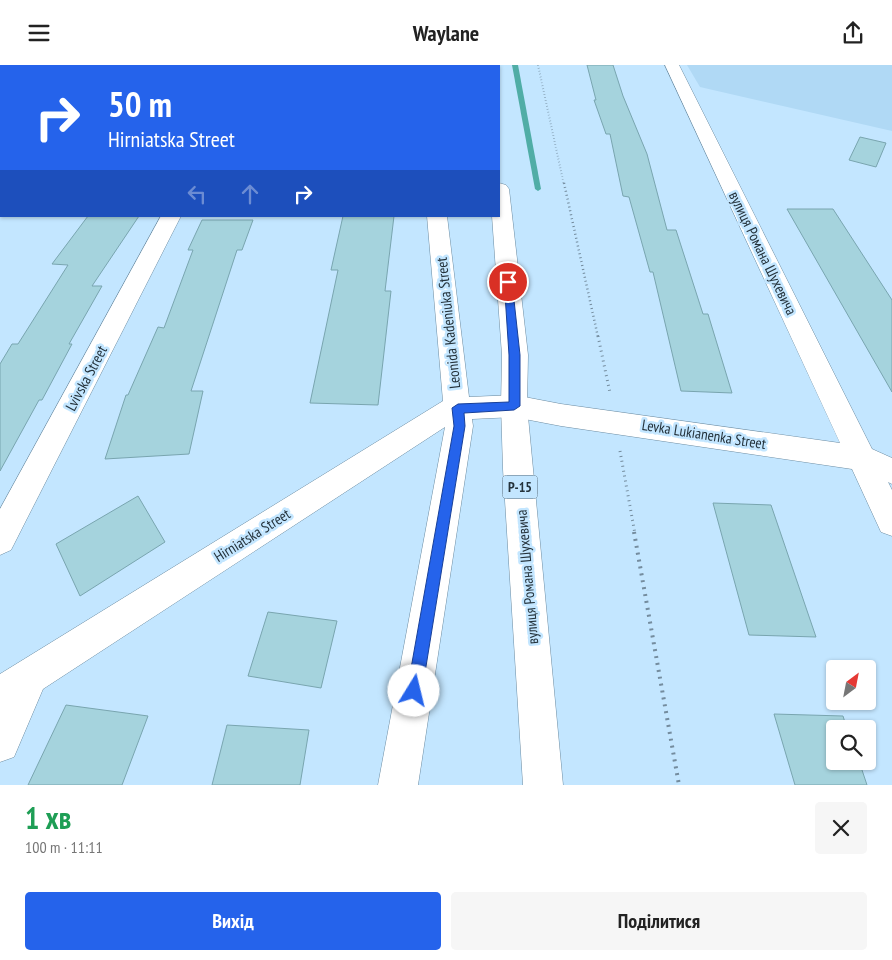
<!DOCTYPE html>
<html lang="uk">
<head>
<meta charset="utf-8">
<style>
	body { margin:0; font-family:"PT Sans Narrow",sans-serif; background:#f6f6f6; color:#222; height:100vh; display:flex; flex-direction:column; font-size:19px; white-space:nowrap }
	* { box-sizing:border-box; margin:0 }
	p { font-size:16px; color:#767676 }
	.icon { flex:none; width:28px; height:28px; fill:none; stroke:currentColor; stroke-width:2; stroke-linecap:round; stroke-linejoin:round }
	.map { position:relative; height:720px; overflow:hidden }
	.details { display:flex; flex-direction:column; background:#fff; flex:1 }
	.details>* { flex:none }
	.guide { position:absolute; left:0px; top:0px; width:500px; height:152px; box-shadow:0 1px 4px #0004; background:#2563eb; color:#fff; overflow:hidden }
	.needle { width:32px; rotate:32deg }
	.tools { position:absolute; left:826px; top:595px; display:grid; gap:10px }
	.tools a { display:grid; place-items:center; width:50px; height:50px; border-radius:5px; background:#fff; box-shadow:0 1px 4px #0004; font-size:25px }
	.pin { position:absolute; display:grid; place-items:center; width:42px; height:42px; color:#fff; margin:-21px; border:2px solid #fff; border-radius:50%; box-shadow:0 1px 5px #0007 }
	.me { position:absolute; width:55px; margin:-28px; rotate:9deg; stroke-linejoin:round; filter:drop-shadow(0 0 4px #0008) }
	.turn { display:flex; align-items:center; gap:18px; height:105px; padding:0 25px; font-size:22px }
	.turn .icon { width:65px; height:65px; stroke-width:2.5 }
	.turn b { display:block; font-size:35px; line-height:42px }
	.lanes { display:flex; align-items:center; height:48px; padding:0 25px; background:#0003; justify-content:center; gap:25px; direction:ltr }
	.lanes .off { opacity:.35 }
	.round { display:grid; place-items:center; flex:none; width:52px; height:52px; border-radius:5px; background:#f6f6f6 }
	.headline { display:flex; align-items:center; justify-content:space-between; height:85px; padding:0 25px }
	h1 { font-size:30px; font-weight:700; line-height:38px; color:#1e9e55 }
	.cta { display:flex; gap:10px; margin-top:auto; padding:10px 25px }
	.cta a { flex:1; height:58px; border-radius:5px; background:#2563eb; color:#fff; font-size:20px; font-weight:700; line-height:58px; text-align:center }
	.cta a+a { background:#f6f6f6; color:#222 }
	header { display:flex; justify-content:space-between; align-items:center; height:65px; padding:0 25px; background:#fff; font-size:22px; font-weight:700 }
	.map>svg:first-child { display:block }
	.built { fill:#b0d9f5 }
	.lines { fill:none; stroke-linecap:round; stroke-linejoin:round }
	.stream { fill:#50ada6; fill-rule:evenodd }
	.building { fill:#a5d3dd; stroke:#79a5af }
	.lane-casing { stroke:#6c8ca2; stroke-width:19 }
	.street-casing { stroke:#6c8ca2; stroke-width:1 }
	.primary-casing { stroke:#6c8ca2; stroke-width:1 }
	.path-far3 { stroke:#748c9e; stroke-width:2; stroke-dasharray:0.5 2.5; stroke-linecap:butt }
	.path-far2 { stroke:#748c9e; stroke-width:2.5; stroke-dasharray:1 3; stroke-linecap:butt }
	.path-far1 { stroke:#748c9e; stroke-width:3; stroke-dasharray:1 4; stroke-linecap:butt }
	.path { stroke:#748c9e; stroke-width:4; stroke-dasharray:2 5; stroke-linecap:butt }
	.lane { stroke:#fff; stroke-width:18 }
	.street { fill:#fff; fill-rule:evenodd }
	.primary { fill:#fff; fill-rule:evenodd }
	.route { fill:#2563eb; stroke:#184099 }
	.labels { text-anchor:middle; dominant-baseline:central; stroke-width:5; stroke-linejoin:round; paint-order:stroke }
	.shield { fill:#c3e6ff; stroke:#546876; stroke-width:1 }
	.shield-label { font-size:14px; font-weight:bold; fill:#24323b }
	.street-label { font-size:15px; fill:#24323b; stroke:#c3e6ff }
</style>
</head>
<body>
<header><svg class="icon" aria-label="menu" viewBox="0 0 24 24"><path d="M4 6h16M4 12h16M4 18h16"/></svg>Waylane<svg class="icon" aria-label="share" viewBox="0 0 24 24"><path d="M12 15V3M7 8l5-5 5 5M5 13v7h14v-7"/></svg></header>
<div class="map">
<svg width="892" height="720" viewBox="0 0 892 720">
	<rect width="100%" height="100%" fill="#c3e6ff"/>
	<path class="built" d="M687,0h205v66l-192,-44z"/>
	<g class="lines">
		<path class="stream" d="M512,0h6l23,124 -3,2 -3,-2z"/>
	</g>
	<g class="building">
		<path d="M587,0h26l10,31 24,58 20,76h9l27,84h5l24,79 -51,-2 -28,-119h-3l-21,-75 -6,-1 -13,-62h-4l-12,-34h2z"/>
		<path d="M860,72l26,6 -10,24 -27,-7z"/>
		<path d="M787,144h46l59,91v92z"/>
		<path d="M88,151h51l-47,70h10l-33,58h3l-30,56h-3l-39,71v-107l12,-20h6l50,-79 -16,-1z"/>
		<path d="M343,151h51l-9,75h6l-13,114 -68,-2 28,-133h-7z"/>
		<path d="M202,155h51l-11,30h-5l-46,141h12l-14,63 -84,5 21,-64h2l30,-68 6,1 29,-78h-5z"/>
		<path d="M138,431l27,46 -85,54 -24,-52z"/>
		<path d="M713,438l58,2 45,132 -67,-2z"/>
		<path d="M268,547l69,9 -16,67 -73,-12z"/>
		<path d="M66,640l82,11 -26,69h-94z"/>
		<path d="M774,649l69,2 4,13h-12v32h24l8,24h-72z"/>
		<path d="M227,660l82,5 -9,55h-88z"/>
	</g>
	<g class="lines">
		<g class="lane-casing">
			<path id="lane" d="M374,1l2,-1"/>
		</g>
		<g class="street-casing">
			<g id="street">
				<rect x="397" y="0" width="18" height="1"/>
				<path d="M665,0h14l193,384 20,9v26l-4,-2 4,8v46l-11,-4 -29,-63 -291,-43 -47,-9 -42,2 1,7 -55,359h-40l67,-358 -402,262 -29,68 -14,5v-88l443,-273 -16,-185h20l22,181 45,-2 47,9 279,39z"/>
				<path d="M161,151h20l-170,334 -11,5v-46z"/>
			</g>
		</g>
		<g class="primary-casing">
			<g id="primary">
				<rect x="480" y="0" width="14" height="1"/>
				<path d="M499,118l7,2 3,4 19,166 -1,51 6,63 30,316h-40l-20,-316 -2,-63 1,-51 -10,-139h7z"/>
			</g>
		</g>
		<path class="path-far3" d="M538,0l26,120"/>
		<path class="path-far2" d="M564,118l34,154"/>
		<g class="path-far1">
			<path d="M598,271l12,57"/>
			<path d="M620,386l15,83"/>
		</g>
		<path class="path" d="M634,467l45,253"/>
		<use href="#lane" class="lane"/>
		<use href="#street" class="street"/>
		<use href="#primary" class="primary"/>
	</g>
	<path class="route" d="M504,214h7l1,3 8,73v51l-6,4 -50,3 1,13 -43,265 -2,5 -6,2 -5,-2 -2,-5 47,-265 -2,-18 6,-4 51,-2v-47z"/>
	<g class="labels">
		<rect class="shield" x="502.5" y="410.5" width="35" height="23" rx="4"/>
		<g class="shield-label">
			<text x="520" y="422">Р-15</text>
		</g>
		<g class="street-label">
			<text transform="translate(763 188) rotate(64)">вулиця Романа Шухевича</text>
			<text transform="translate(448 258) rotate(-96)">Leonida Kadeniuka Street</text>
			<text transform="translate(86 313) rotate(-62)">Lvivska Street</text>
			<text transform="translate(704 369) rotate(9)">Levka Lukianenka Street</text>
			<text transform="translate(252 470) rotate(-32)">Hirniatska Street</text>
			<text transform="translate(527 512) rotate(-95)">вулиця Романа Шухевича</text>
		</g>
	</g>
</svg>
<div class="tools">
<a><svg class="needle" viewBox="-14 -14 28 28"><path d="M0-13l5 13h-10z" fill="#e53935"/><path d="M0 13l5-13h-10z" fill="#767676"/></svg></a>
<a><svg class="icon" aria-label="search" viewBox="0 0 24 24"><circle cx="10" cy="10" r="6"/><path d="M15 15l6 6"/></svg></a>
</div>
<div class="pin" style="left:508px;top:217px;background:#d93025"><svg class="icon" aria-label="arrive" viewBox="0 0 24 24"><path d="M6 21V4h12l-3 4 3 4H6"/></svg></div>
<svg class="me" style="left:414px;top:626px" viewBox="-20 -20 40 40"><circle r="19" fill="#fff"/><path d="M0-13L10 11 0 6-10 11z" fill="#2563eb"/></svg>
<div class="guide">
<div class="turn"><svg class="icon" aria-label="right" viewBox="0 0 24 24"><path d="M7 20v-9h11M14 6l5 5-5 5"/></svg><div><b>50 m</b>Hirniatska Street</div></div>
<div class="lanes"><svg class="icon off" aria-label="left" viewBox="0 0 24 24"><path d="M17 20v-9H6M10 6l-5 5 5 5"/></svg><svg class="icon off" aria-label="ahead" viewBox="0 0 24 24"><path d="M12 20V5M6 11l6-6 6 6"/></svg><svg class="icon" aria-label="right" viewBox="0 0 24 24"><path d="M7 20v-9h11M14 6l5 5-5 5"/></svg></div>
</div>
</div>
<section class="details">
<div class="headline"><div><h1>1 хв</h1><p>100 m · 11:11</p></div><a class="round"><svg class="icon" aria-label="close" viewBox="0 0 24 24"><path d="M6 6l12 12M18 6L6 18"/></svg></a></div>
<div class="cta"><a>Вихід</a><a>Поділитися</a></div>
</section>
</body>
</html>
